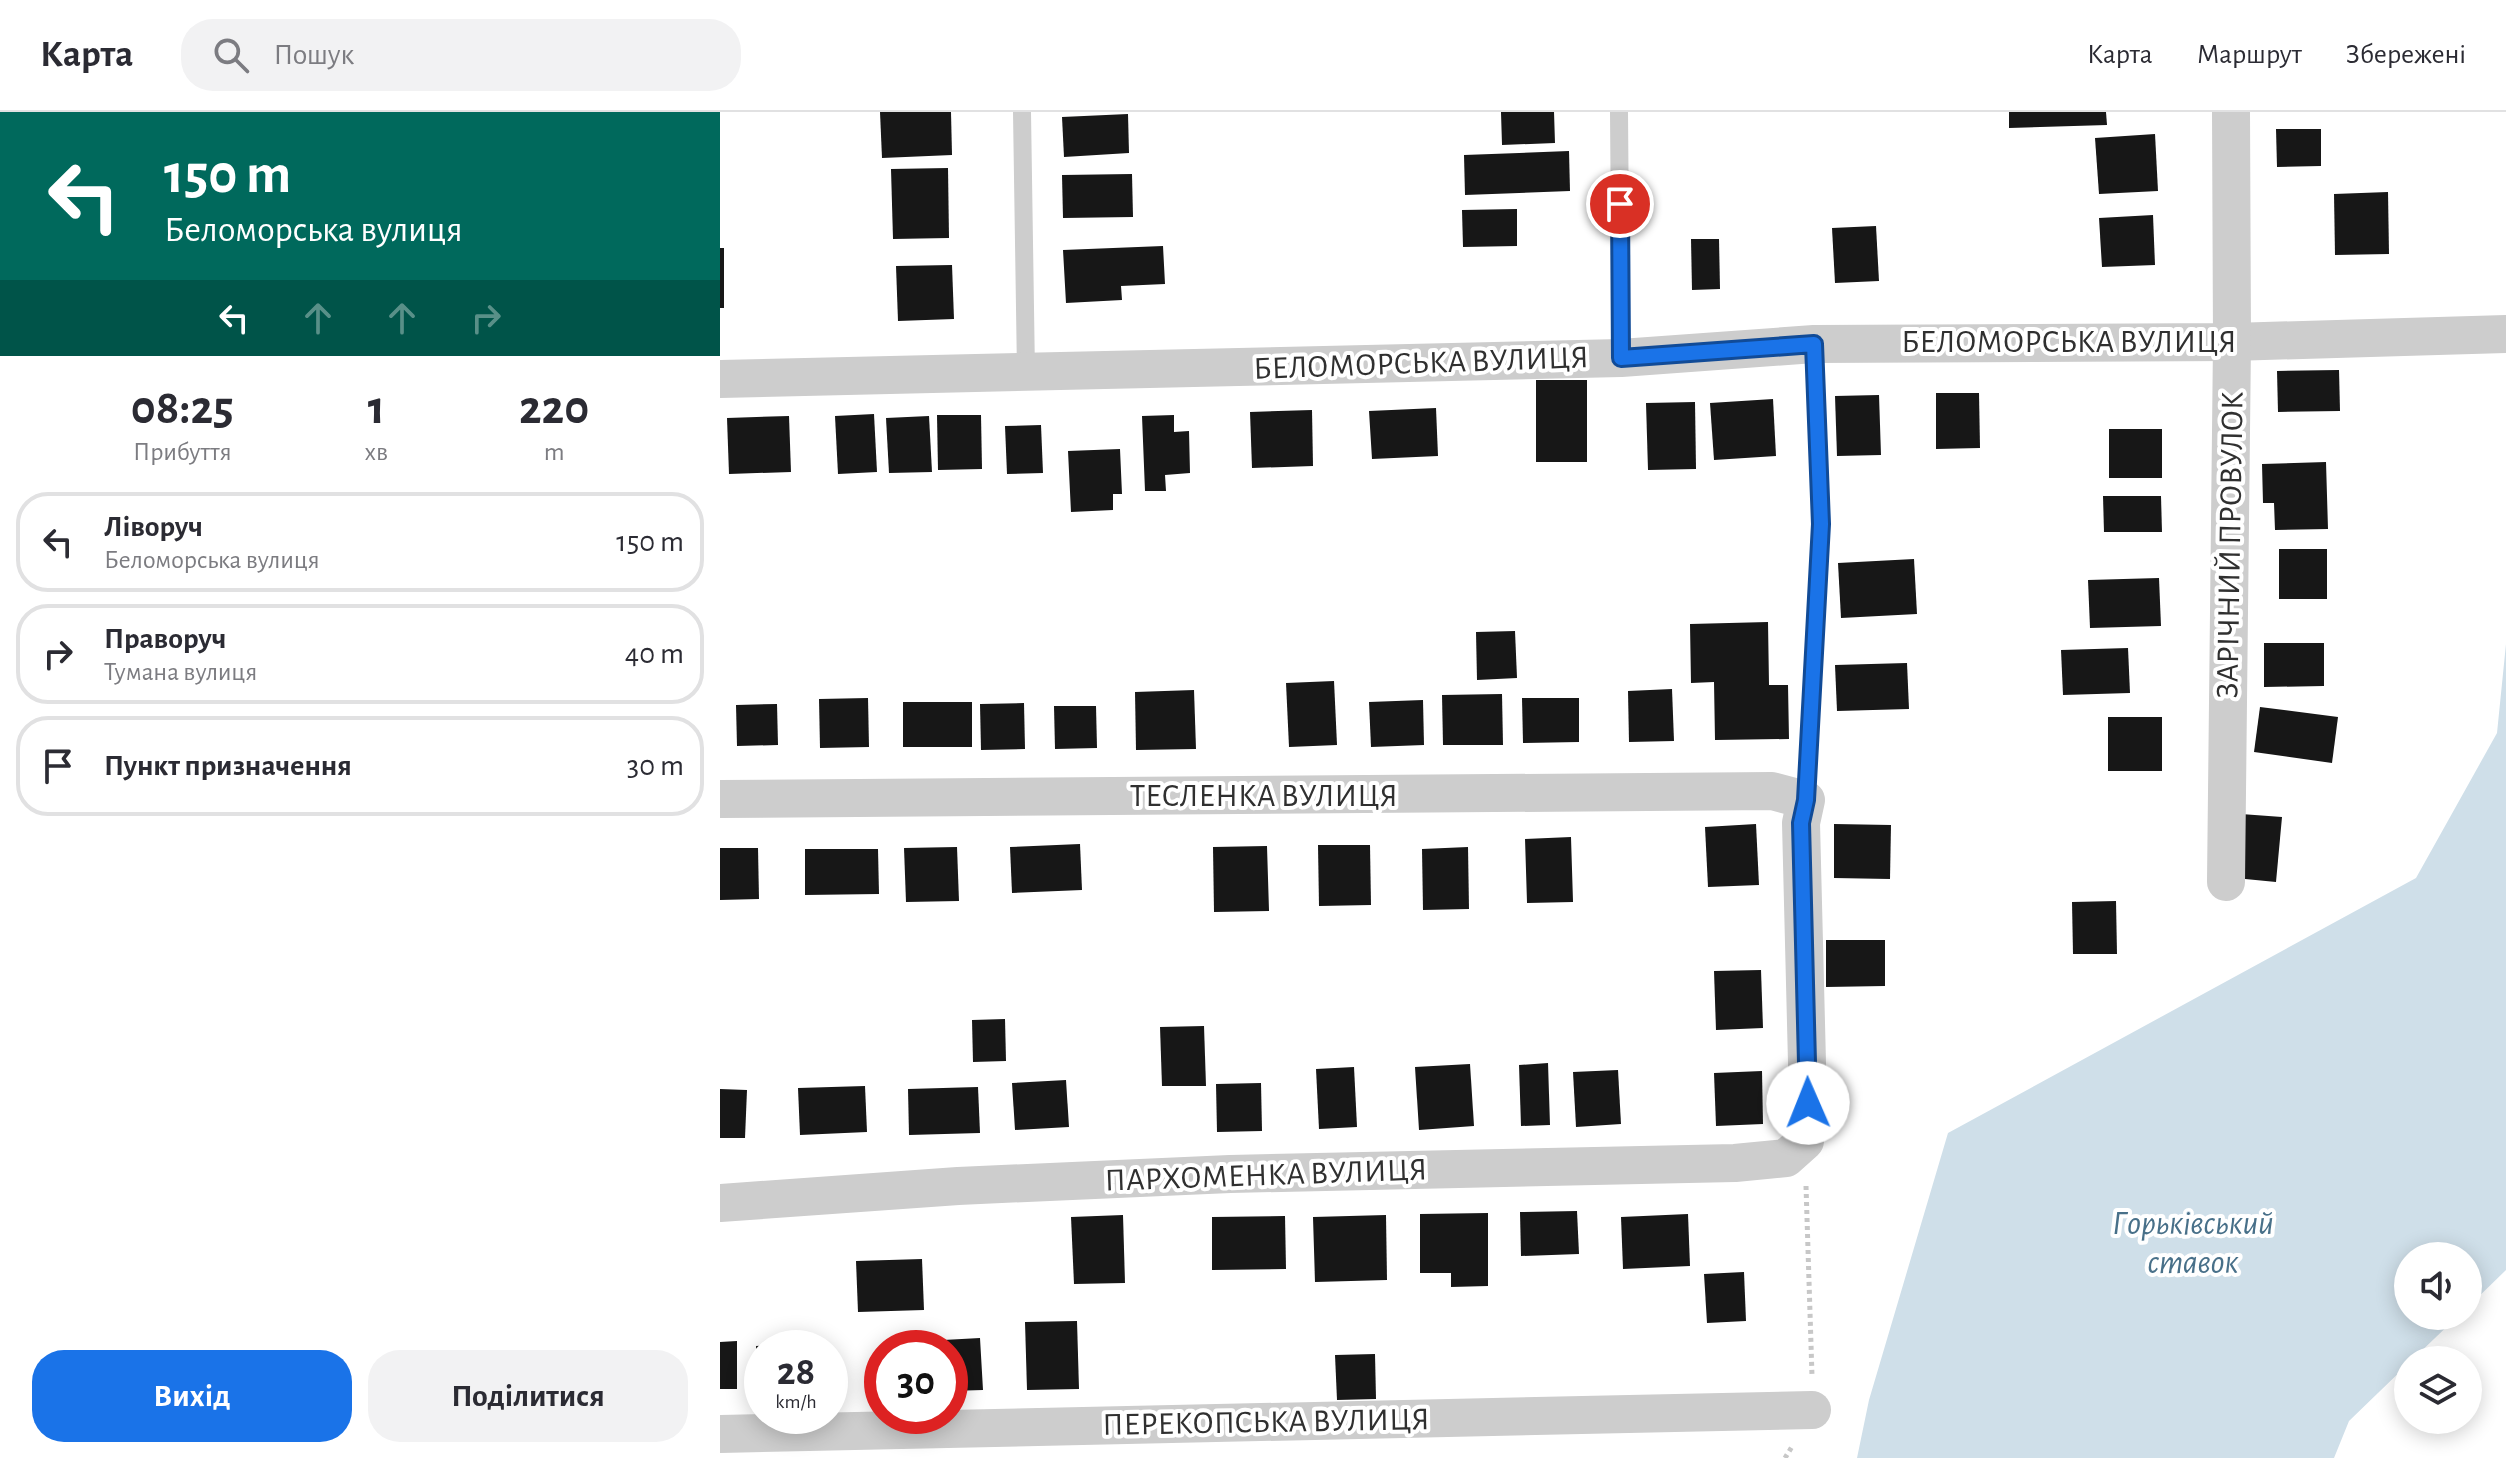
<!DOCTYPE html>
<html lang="uk">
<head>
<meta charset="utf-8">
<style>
	body { margin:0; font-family:"Alegreya Sans",sans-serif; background:#f2f2f3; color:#2b2b33; height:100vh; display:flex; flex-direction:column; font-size:30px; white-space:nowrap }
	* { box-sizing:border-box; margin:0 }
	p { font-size:26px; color:#7c7c81 }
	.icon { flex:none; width:44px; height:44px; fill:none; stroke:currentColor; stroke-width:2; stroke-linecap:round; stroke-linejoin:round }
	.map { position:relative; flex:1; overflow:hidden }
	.sheet { display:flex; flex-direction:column; background:#fff; width:720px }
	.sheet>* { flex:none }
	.top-card { background:#00695c; color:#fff; overflow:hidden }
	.tools { position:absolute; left:1674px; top:1130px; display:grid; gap:16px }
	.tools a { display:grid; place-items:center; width:88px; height:88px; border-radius:50%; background:#fff; box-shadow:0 4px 20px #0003; font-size:40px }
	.speed { position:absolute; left:24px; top:1218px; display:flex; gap:16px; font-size:40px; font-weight:700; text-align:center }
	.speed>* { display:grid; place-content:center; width:104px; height:104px; border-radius:50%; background:#fff; box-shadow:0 4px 20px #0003; line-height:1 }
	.speed small { font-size:20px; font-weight:400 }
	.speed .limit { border:12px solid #d22; background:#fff; color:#111 }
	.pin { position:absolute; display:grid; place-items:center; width:68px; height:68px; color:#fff; margin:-34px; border:4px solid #fff; border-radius:50%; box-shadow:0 2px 8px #0007 }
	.me { position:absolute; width:88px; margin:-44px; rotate:359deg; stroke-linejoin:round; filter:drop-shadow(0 0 6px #0008) }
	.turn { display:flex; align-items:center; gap:28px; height:168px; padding:0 32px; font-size:36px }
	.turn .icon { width:104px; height:104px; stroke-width:2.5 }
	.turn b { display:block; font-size:56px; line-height:68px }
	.lanes { display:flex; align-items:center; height:76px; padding:0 32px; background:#0003; justify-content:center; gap:40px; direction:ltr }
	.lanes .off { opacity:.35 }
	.eta { display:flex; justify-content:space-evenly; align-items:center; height:136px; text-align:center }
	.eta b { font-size:48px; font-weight:700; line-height:56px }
	.primary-button { display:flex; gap:16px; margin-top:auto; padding:16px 32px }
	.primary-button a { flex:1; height:92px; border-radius:32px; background:#1a73e8; color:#fff; font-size:32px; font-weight:700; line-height:92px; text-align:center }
	.primary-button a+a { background:#f2f2f3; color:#2b2b33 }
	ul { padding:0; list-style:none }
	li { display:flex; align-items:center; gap:24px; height:100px; margin:0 16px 12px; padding:0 16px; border:4px solid #e1e1e2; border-radius:32px }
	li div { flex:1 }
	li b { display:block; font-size:30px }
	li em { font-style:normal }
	header { display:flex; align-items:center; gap:48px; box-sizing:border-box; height:112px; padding:0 40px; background:#fff; border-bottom:2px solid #e1e1e2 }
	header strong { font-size:38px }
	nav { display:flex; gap:44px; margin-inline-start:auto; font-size:28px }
	.search { width:560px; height:72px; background:#f2f2f3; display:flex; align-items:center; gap:20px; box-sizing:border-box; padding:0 28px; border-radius:32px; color:#7c7c81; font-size:30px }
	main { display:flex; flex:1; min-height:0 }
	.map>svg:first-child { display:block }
	.water { fill:#cfdfe9 }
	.building { fill:#171717 }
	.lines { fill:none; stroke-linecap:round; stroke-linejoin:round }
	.path { stroke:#c7c7c7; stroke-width:5; stroke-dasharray:4 4; stroke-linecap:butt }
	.lane { stroke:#cdcdcd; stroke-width:18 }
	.street { stroke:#cdcdcd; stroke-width:38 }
	.route-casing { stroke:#114b97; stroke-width:20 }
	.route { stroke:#1a73e8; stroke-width:14 }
	.labels { text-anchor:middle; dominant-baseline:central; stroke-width:8; stroke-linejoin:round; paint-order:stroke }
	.street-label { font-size:32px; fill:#303030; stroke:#fff }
	.water-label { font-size:34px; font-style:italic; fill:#487089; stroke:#fff }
</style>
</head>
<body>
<header>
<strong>Карта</strong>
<div class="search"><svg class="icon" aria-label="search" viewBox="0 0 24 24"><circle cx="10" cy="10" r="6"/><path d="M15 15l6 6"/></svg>Пошук</div>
<nav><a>Карта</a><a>Маршрут</a><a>Збережені</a></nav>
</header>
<main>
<section class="sheet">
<div class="top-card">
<div class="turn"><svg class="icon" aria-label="left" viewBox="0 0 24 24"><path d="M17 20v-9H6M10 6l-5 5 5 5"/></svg><div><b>150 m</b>Беломорська вулиця</div></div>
<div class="lanes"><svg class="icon" aria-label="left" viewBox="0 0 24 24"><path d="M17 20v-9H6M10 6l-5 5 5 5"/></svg><svg class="icon off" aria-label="ahead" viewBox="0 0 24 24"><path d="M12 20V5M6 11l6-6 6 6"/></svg><svg class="icon off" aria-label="ahead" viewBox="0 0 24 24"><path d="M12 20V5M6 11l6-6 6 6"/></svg><svg class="icon off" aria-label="right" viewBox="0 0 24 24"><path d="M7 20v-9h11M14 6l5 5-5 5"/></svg></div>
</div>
<div class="eta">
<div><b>08:25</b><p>Прибуття</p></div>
<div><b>1</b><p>хв</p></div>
<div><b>220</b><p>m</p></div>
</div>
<ul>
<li><svg class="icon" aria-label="left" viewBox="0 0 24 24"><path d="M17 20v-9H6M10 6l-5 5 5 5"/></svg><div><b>Ліворуч</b><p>Беломорська вулиця</p></div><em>150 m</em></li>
<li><svg class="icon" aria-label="right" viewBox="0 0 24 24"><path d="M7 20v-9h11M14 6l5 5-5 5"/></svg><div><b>Праворуч</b><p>Тумана вулиця</p></div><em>40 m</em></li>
<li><svg class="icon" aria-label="arrive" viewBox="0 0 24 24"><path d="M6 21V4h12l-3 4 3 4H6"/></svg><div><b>Пункт призначення</b></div><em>30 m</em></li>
</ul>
<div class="primary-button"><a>Вихід</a><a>Поділитися</a></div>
</section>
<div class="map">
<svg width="1786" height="1346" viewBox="0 0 1786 1346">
	<rect width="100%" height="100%" fill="#fff"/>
	<path class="water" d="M1786,532v626l-38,37v-51h-60v60h50l-46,44h-4v4l-59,57 -15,37h-477l12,-58 79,-267 468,-255 81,-145z"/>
	<g class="building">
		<path d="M160,0h71l1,43 -70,3z"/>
		<path d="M781,0h53l1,31 -53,2z"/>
		<path d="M1289,0h97l1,13 -98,3z"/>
		<path d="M408,2l1,39 -65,4 -2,-40z"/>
		<path d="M1556,17h45v37l-44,1z"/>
		<path d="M1435,22l3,57 -59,3 -4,-56z"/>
		<path d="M849,39l1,40 -105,4 -1,-40z"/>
		<path d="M228,56l1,70 -56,1 -2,-70z"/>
		<path d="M412,62l1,43 -70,1 -1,-43z"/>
		<path d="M1668,80l1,62 -54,1 -1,-61z"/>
		<path d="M797,97v37l-54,1 -1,-37z"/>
		<path d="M1433,103l2,50 -53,2 -3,-49z"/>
		<path d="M1156,114l3,55 -44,2 -3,-55z"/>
		<path d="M971,127h28l1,50 -28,1z"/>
		<path d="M443,134l2,38 -44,2 1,14 -56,3 -3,-53z"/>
		<rect x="0" y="136" width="4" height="60"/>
		<path d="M232,153l2,54 -56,2 -2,-55z"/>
		<path d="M1619,258l1,41 -62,1 -1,-41z"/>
		<rect x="816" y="268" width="51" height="82"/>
		<path d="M1216,281h43l1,55 -44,1z"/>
		<path d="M1159,283l2,60 -44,1 -2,-60z"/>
		<path d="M1053,287l3,57 -62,4 -4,-57z"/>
		<path d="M975,290l1,67 -48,1 -2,-67z"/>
		<path d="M716,296l2,48 -66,3 -3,-48z"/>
		<path d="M592,298l1,56 -61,2 -2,-56z"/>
		<path d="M154,302l3,58 -39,2 -3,-58z"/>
		<path d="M217,303h44l1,54 -44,1z"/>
		<path d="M454,303v17l15,-1 1,42 -25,2 1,16h-21l-3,-75z"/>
		<path d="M69,304l2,56 -62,2 -2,-56z"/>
		<path d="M209,304l3,56 -43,1 -3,-55z"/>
		<path d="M321,313l2,48 -36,1 -2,-48z"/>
		<rect x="1389" y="317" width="53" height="49"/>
		<path d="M400,337l2,45h-9v16l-42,2 -3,-61z"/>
		<path d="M1606,350l2,67 -53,1 -1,-27h-11l-1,-39z"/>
		<path d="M1383,384h58l1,36h-58z"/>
		<rect x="1559" y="437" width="48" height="50"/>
		<path d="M1194,447l3,55 -76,4 -3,-55z"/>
		<path d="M1439,466l2,48 -71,2 -2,-48z"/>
		<path d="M1048,510l1,63h19l1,54 -74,1 -1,-58 -23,1 -1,-59z"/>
		<path d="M795,519l2,47 -40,2 -1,-48z"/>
		<path d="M1544,531h60v43l-60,1z"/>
		<path d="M1408,536l2,45 -67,2 -2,-45z"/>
		<path d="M1187,551l2,46 -72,2 -2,-46z"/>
		<path d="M614,569l3,64 -48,2 -3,-64z"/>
		<path d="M952,577l2,52 -45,1 -1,-51z"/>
		<path d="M474,578l2,59 -60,1 -1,-58z"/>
		<path d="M782,582l1,51h-60l-1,-50z"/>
		<path d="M148,586l1,49 -49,1 -1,-49z"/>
		<path d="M802,586h57v44l-56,1z"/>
		<path d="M703,588l1,45 -53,2 -2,-45z"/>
		<rect x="183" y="590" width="69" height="45"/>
		<path d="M304,591l1,46 -44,1 -1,-46z"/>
		<path d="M57,592l1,41 -41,1 -1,-41z"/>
		<path d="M334,594h42l1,42 -42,1z"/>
		<path d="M1540,595l78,10 -6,46 -78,-11z"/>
		<rect x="1388" y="605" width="54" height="54"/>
		<path d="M1521,702l41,3 -6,65 -41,-4z"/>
		<path d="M1036,712l3,61 -51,2 -3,-60z"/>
		<path d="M1114,712l57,1 -1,54 -56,-1z"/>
		<path d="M851,725l2,65 -46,1 -2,-64z"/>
		<path d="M360,732l2,46 -70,3 -2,-46z"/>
		<path d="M598,733h52l1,60 -52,1z"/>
		<path d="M547,734l2,65 -55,1 -1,-65z"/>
		<path d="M237,735l2,54 -53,1 -2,-54z"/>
		<path d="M748,735l1,62 -46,1 -1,-61z"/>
		<path d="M0,736h38l1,51 -39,1z"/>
		<path d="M85,737h73l1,45 -74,1z"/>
		<path d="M1396,789l1,53h-44l-1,-52z"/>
		<path d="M1106,828h59v46l-59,1z"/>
		<path d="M1041,858l2,58 -47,2 -2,-59z"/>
		<path d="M285,907l1,42 -33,1 -1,-42z"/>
		<path d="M484,914l2,60h-44l-2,-59z"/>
		<path d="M828,951l2,62 -29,1 -2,-61z"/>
		<path d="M750,952l4,62 -55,4 -4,-63z"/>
		<path d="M634,955l3,60 -38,2 -3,-60z"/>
		<path d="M898,958l3,54 -45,3 -3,-55z"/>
		<path d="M1042,959l1,53 -47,2 -2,-53z"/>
		<path d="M346,968l3,47 -54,3 -3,-47z"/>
		<path d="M541,971l1,48 -45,1 -1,-48z"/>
		<path d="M145,974l2,46 -67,3 -2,-47z"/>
		<path d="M258,975l2,46 -71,2 -1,-46z"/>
		<path d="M0,977l27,1 -2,48h-25z"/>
		<path d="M857,1099l2,43 -58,2 -1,-44z"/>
		<path d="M768,1101v73l-37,1v-14h-31v-59z"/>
		<path d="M968,1102l2,52 -67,3 -2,-52z"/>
		<path d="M403,1103l2,68 -51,1 -3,-67z"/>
		<path d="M666,1103l1,65 -72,2 -2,-65z"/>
		<path d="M565,1104l1,53 -74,1v-53z"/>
		<path d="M202,1147l2,51 -66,2 -2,-51z"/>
		<path d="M1024,1160l2,49 -39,2 -3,-49z"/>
		<path d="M357,1209l2,68 -52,1 -2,-68z"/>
		<path d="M260,1226l3,52 -33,1v-43h-25v-7z"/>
		<path d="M17,1229v48h-17v-47z"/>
		<path d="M106,1230v6h-64v55h-3l-3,-57z"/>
		<path d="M655,1242l1,45 -39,1 -2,-45z"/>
	</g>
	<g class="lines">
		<g class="path">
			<path d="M1086,1074l6,190"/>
			<path d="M1065,1346l8,-13"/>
		</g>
		<g class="lane">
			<path d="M302,0l4,261"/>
			<path d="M899,0l2,246"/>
			<path d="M1086,688l15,-276 -7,-180"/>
		</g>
		<g class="street">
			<path d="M0,267l901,-21 193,-14 418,-2 274,-8"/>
			<path d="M0,687l1052,-8 34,9 -5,23 7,280 -3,38 -19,17 -51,5 -505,11 -272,12 -238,17"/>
			<path d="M1506,770l6,-540 -1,-230"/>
			<path d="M0,1322l1092,-24"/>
		</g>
	</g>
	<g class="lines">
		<g class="route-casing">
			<path id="route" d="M900,92l1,154 193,-14 7,180 -15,276 -5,23 7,280"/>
		</g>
		<use href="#route" class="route"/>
	</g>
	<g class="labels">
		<g class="street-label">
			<text x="1349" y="230">БЕЛОМОРСЬКА ВУЛИЦЯ</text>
			<text transform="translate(701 251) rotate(-2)">БЕЛОМОРСЬКА ВУЛИЦЯ</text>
			<text transform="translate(1510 433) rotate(-89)">ЗАРІЧНИЙ ПРОВУЛОК</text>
			<text x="544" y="684">ТЕСЛЕНКА ВУЛИЦЯ</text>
			<text transform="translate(546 1063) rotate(-2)">ПАРХОМЕНКА ВУЛИЦЯ</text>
			<text transform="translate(546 1310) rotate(-1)">ПЕРЕКОПСЬКА ВУЛИЦЯ</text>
		</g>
		<g class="water-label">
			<text x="1473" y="1112">Горьківський<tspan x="1473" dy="39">ставок</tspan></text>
		</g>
	</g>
</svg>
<div class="tools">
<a><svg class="icon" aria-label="sound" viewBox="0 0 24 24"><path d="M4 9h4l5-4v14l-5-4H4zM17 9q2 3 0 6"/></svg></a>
<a><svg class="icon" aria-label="layers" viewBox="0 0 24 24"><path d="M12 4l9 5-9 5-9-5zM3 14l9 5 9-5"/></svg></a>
</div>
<div class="speed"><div>28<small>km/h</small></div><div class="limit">30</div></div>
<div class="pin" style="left:900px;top:92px;background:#d93025"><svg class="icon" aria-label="arrive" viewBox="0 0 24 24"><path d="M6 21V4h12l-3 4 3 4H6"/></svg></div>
<svg class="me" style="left:1088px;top:991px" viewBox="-20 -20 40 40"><circle r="19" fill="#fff"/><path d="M0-13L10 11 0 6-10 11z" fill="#1a73e8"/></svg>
</div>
</main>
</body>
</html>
